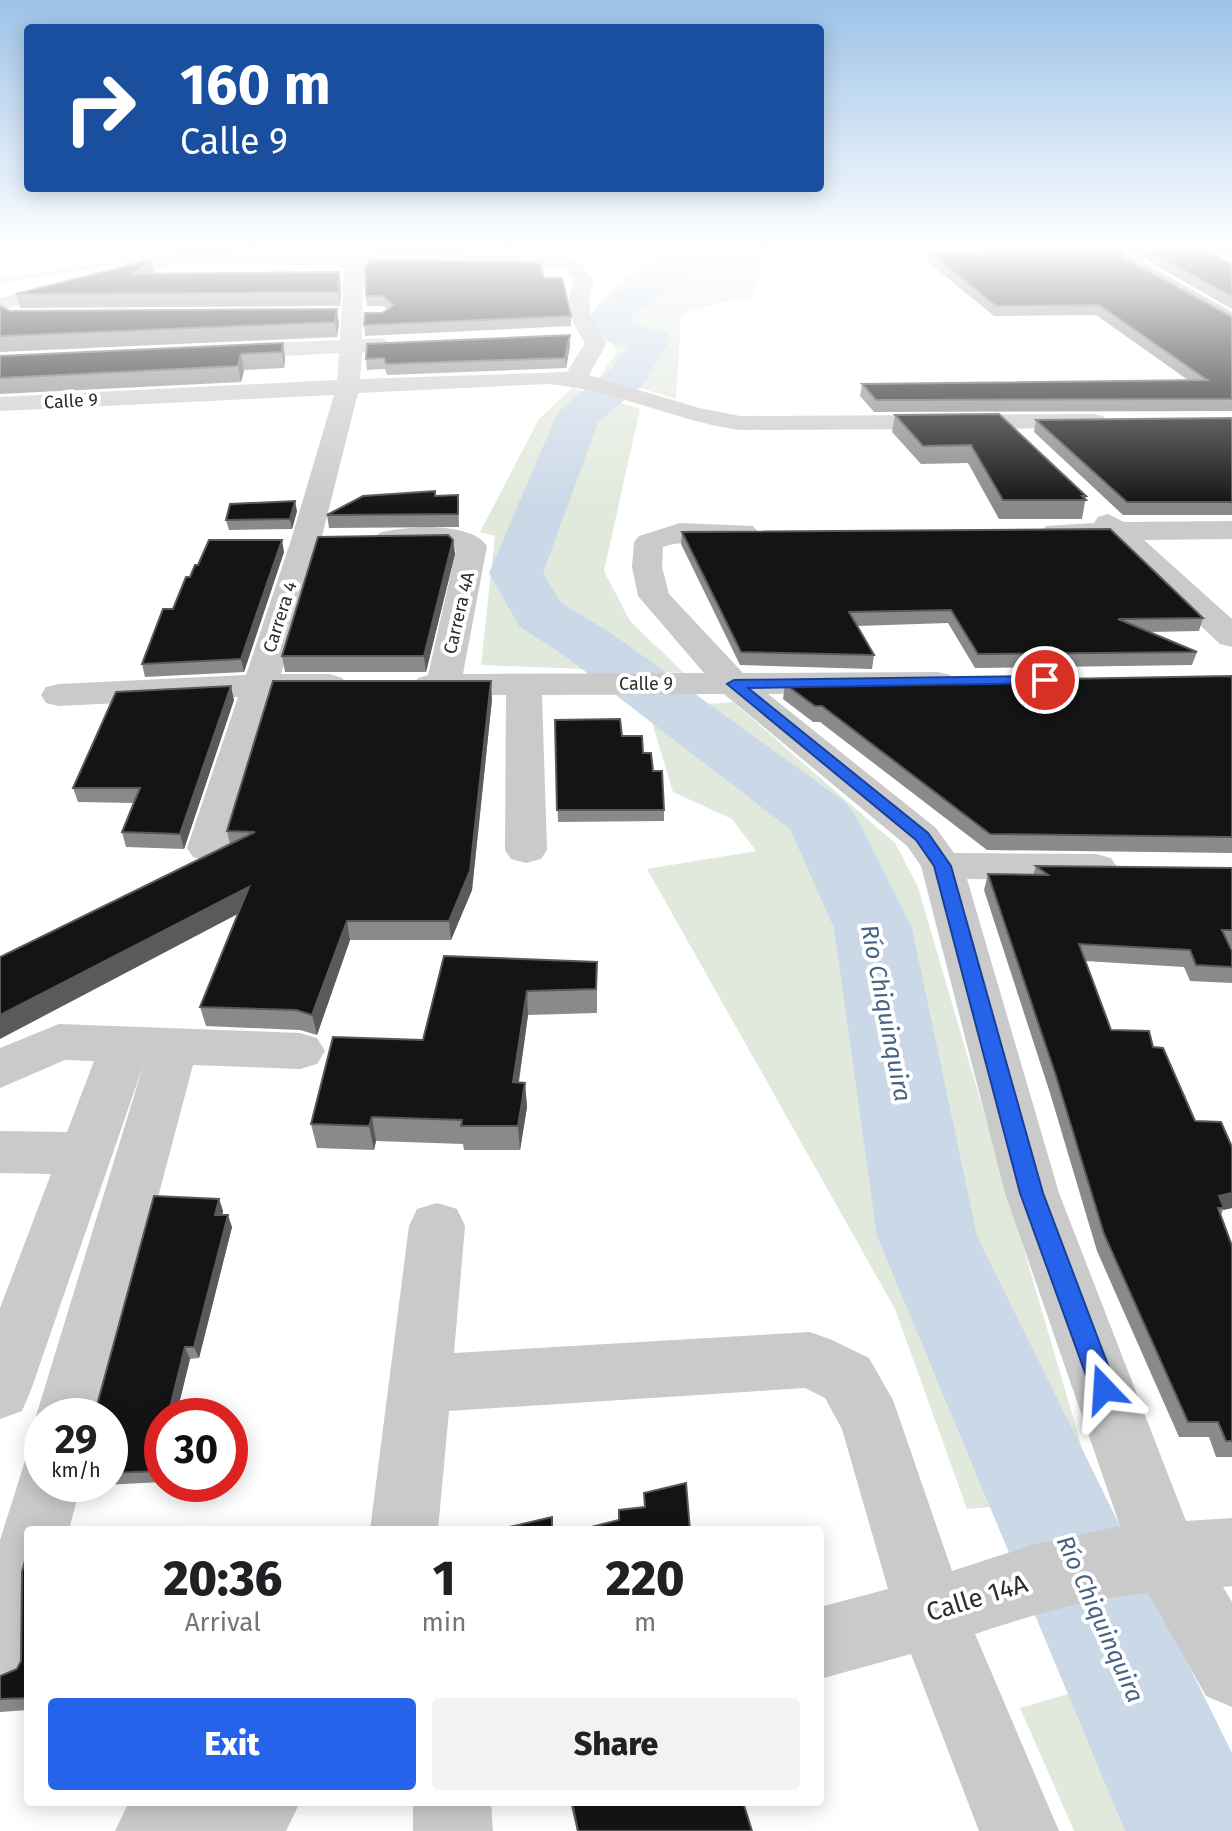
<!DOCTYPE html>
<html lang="en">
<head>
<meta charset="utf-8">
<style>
	body { margin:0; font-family:"Fira Sans",sans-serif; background:#f2f2f2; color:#202124; height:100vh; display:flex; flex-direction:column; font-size:30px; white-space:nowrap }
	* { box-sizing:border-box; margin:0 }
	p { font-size:26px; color:#757577 }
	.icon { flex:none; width:44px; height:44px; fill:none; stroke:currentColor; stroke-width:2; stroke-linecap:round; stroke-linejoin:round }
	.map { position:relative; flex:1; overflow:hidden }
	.panel { position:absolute; left:24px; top:1526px; width:800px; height:280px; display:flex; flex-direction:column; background:#fff; border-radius:8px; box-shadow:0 4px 20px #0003 }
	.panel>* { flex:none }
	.top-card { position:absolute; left:24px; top:24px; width:800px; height:168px; border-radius:8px; box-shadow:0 4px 20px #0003; background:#1a4fa0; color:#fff; overflow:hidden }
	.speed { position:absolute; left:24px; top:1398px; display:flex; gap:16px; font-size:40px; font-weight:700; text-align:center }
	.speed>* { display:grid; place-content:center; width:104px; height:104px; border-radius:50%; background:#fff; box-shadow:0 4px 20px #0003; line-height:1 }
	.speed small { font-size:20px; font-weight:400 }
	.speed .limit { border:12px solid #d22; background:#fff; color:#111 }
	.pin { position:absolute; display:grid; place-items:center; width:68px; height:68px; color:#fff; margin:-34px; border:4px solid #fff; border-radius:50%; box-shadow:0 2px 8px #0007 }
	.me { position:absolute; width:88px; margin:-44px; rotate:340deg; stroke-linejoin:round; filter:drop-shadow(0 0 6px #0008) }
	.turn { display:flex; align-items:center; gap:28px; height:168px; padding:0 24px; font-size:36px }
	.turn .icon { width:104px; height:104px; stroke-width:2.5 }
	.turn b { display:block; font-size:56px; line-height:68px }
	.eta { display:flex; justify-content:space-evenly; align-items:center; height:136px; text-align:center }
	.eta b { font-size:48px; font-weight:800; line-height:56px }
	.button { display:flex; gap:16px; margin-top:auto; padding:16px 24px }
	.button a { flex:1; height:92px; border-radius:8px; background:#2563eb; color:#fff; font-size:32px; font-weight:800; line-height:92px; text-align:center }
	.button a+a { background:#f2f2f2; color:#202124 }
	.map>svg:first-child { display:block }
	.green { fill:#e1e9dc }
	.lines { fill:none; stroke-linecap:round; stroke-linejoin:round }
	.stream { fill:#cad8e7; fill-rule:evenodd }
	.river { fill:#cad8e7; fill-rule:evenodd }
	.minor { fill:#cacaca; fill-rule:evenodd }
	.primary { fill:#a5a5a5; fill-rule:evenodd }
	.wall { fill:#8a8a8a }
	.shaded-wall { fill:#5a5a5a }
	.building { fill:#141414; stroke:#5a5a5a; stroke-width:2 }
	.route { fill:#2563eb; stroke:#184099; stroke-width:2 }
	.labels { text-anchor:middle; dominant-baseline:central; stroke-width:8; stroke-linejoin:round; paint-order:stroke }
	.far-street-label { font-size:18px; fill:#2d2d2d; stroke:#fff }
	.water-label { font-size:24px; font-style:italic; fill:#446386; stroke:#fff }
	.near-street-label { font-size:26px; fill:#2d2d2d; stroke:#fff }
</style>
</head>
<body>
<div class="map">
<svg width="1232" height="1831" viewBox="0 0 1232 1831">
	<rect width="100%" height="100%" fill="#fff"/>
	<g class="green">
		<path d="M705,249l221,2 2,5 -168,-2 1,16 -10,28 -29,4 -41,12 -5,85 -76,-23 17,-25 -24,-31c2,-24 41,-50 62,-59 15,-7 34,-8 50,-12z"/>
		<path d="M572,388l68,21 -36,162 26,50 54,52 -203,-8 14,-129 -15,-4 59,-113z"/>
		<path d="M733,702l162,141 23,44 179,612 -130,10 -72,-200 -248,-440 109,-18 -24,-32 -59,-27 -25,-83z"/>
		<path d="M1182,1660l50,93v78h-158l-54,-123z"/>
	</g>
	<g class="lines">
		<path class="stream" d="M152,249h5l-12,11 -145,23v-4l143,-22z"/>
		<path class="river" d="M694,249h53l-5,7 -51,14 -62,49 5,6 31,7 5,8 -28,46 -44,36 -55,151 18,30 50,30 235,170 11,15 55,110 65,308 255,517v78h-107l-248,-595 -43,-308 -44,-99 -221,-170 -50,-33 -30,-53 67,-157 7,-9 49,-39 15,-21 -19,-5 -19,-24 6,-8 72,-54z"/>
		<g class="minor">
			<path d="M186,249l186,7h190l16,4 16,20c-9,31 -4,37 13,63l-18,32 110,33 41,8 354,-2 9,2 3,5 -3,5 -9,2 -354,2c-66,-9 -126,-41 -193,-46l-189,9 -37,147 -40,134h49l12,4 6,7 -6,7 -12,4h-56l-45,152 -6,9 -15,4 -15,-4 -6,-9 51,-151 -179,9 -13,-3 -5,-8 5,-8 13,-3 187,-9 45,-135 43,-145 -334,16v-14l337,-17 2,-27 -116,6 -11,-7 11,-7 117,-5 4,-73 -158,-6 -186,49v-12zM363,267l202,1 9,12c-10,31 -5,37 11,63l-18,29 -207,7 2,-27h20l11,-7 -11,-7 -20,1z"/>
			<path d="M1108,514l16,8 108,-1v18l-88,1 88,79v28l-12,-3 -110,-104 -64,-2 -5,-6 5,-6 48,-3 4,-6z"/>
			<path d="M680,523l73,3 5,6 -5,6c-30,8 -60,-1 -90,9l-1,20 7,27 74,79 195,-1 12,3 5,7 -5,7 -12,3 -170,2 168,134 18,25 142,1 15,4 6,9 -6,9 -15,4 -129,-1 92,314 127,328 46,-3v68l-9,1 9,15v105l-26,-11 -58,-103c-59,5 -116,22 -173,41l84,197h-80l-68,-177 -91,25v-72l68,-18 -46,-160 -17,-31 -20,-10 -356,23 -11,119h-68l39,-304 8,-17 20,-6 20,6 8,17 -11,127 356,-21 22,8 37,18 24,42 59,171 80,-26 88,-19 -115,-333 -84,-327 -14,-20 -183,-152 -182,1 5,155 -6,9 -15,4 -15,-4 -6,-9 1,-155 -76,1 -12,-4 -6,-7 6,-7 10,-3 28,-125 -8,-4 -59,2 -10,-3 -5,-6 5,-6c26,-7 91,-12 108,13l-24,128 241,-1 -66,-77 -6,-29 2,-25 5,-6z"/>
			<path d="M59,1024l241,9 17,5 8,13 -8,13 -17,5 -107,-4 -93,351h-58v13l-6,-13 108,-353 -113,327 -9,21 -22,8v-111l51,-134 -51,-1v-42l67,1 27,-71 -29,-1 -65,28v-40z"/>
			<path d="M42,1454v30h39l-12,46h-41v143l-2,6 -26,10v-149l25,-79z"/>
			<path d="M129,1802h171l-14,29h-171z"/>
			<path d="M413,1802h78l2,29h-80z"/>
		</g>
		<path class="primary" d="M1139,249h93v5l-76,1 -15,6 91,51v15l-106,-59 -4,-10z"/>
	</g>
	<g class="wall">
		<rect x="370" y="249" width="97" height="4"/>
		<path d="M982,249h151l-9,5 2,5 106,58v94l-358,1 -14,-16 2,-12 326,-4 -92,-65 -102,1 -66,-54 2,-10h55z"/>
		<path d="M1150,252l82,12v45l-84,-48z"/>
		<path d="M153,273l188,12 -1,21 -320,2 -4,-14 138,-21z"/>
		<path d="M544,278l27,38v10l-206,10 -1,-11 23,-15 -3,-4h-17l-1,-10z"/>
		<path d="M0,306l10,5 327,-2 2,15 -2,13 -337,15z"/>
		<path d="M283,343l2,16 -1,9 -40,2 -3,12 -241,12v-38z"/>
		<path d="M570,346l-4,22 -179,7 -2,-6 -18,1 -1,-11z"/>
		<path d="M999,414l87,82 -4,23h-83l-31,-56 -47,1 -29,-32 3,-17z"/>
		<path d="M1232,418v97h-109l-89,-83 2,-12z"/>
		<path d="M458,495l1,32 -130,1 -2,-13 109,-19z"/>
		<path d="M297,511l-5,18 -63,1 -3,-10z"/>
		<path d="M682,532l521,86 -4,13 -49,1 47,20 -5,13 -217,3 -27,-45 -91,3 17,29 -2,14 -132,-4 -59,-121z"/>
		<path d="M453,540l2,14 -29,118h-141l-3,-16z"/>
		<path d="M284,552l-40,120 -99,5 -3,-13 48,-87z"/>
		<path d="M1232,676v177l-245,-3 -167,-128h-7l-30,-23 2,-15z"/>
		<path d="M492,699l-20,191 -21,50h-101l-33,95 -17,-5 -94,-4 -6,-19 38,-93 -8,-70 -3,-13z"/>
		<path d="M234,700l-50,149 -58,-2 -4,-15 12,-29 -56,-1 -5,-14z"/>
		<path d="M555,720l67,16 21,17 10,18 11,39v11l-106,1z"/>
		<path d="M1036,866l196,2v79h-2l2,4v32l-42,-2 -6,-14 -99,-6 26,69 42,17 42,74 37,26v61l-9,2 -2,5 11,31v211h-16l-7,-20h-30l-82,-186 -47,-158 -66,-203 4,-16 45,1z"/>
		<path d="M444,956l153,6v51l-69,2 -9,67 6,1 2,24 -7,43h-56l-1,-6 -87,-3 -2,9 -57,-2 -6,-24 112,-84z"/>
		<path d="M219,1199l4,12 -1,4 10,12 -33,131 -9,1 -14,57h-14v66l-78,4 -2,-2h28v-68z"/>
		<path d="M28,1550v160l-28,2v-36l17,-7 4,-8z"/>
		<path d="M570,1802h173l9,29h-175z"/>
	</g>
	<g class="shaded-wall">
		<path d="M1121,249h12l-14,8z"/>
		<path d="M151,260l3,13 -17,14 -3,-13z"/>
		<path d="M339,272l2,13 -1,21 -2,-14z"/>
		<path d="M337,309l2,15 -2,13 -2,-15z"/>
		<path d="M570,335v11l-4,22 -1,-10z"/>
		<path d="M283,343l2,16 -1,9 -2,-16z"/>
		<path d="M241,354l3,16 -3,12 -3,-16z"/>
		<path d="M295,501l2,10 -5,18 -2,-10z"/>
		<path d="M282,540l2,12 -40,120 -3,-13z"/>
		<path d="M453,540l2,14 -29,118 -2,-16z"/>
		<path d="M491,681l1,18 -20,191 -21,50 -2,-19z"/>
		<path d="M231,686l3,14 -50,149 -4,-15z"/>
		<path d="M249,887l4,19 -253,133v-24z"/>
		<path d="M347,921l3,19 -33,95 -5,-20z"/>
		<path d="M527,991l1,24 -13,91 -2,-24z"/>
		<path d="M525,1083l2,24 -7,43 -2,-24z"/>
		<path d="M372,1117l4,24 -2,9 -5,-24z"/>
		<path d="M1232,1193v15l-9,2 1,-2 -5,-12z"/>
		<path d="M219,1199l4,12 -4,16 -4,-12z"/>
		<path d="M228,1215l4,12 -33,131 -5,-11z"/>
		<path d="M185,1347l5,12 -14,57h-8z"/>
	</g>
	<g class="building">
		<path d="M993,249h129l4,10 106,58v82l-356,1 -14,-16 345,-4 -108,-75 -103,1 -66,-54h66z"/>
		<path d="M1157,249h46l29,15v32l-82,-44z"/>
		<path d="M151,260l-17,14 205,-2 -1,20 -322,2z"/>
		<path d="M369,260l162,2 9,2 4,14h18l9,38 -207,9 1,-12h17l12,-8 -12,-9h-16l-1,-29 4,-2z"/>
		<path d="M0,306l10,5 327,-2 -2,13 -335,14z"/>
		<path d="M570,335l-5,23 -179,6 -2,-6 -18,1 1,-15z"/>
		<path d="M283,343l-1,9 -41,2 -3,12 -238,12v-22z"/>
		<path d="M999,414l87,82h-4l4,4h-83l-32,-55 -48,1 -28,-31z"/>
		<path d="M1232,418v84h-105l-91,-82z"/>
		<path d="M435,491v5l23,-1v19l-131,1 36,-19z"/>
		<path d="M295,501l-5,18 -64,1 4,-16z"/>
		<path d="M1110,529l93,89 -85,1 79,33 -219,2 -27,-44 -102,2 25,43 -133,-3 -59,-120z"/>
		<path d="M448,535l5,5 -29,116h-142l36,-119z"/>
		<path d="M209,540h73l-41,119 -99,5 21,-55h10l13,-32h4l5,-12h3z"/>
		<path d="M1232,676v161l-242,-3 -168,-128h-7l-30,-22z"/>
		<path d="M273,681h218l-21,190 -21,50h-102l-35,94 -16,-5 -96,-3 49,-120 -249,128v-58l255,-125 -28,-1z"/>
		<path d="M231,686l-51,148 -58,-2 18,-44h-67l43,-96z"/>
		<path d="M620,719l2,17h20l1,17h8l2,18h9l2,39h-107l-2,-90z"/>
		<path d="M1036,866l196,2v62h-10l10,21v16l-36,-2 -6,-15 -111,-6 32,86 38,1 4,16 10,1 32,73 26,1 11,25v46l-13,3 5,12h-6l14,38v195h-6l-8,-19h-30l-84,-188 -48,-158 -68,-202 60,1z"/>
		<path d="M444,956l153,6 -1,27 -69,2 -14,91 12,1 -7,43h-57l1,-6 -90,-3 -3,9 -58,-2 22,-87 90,3z"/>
		<path d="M154,1196l65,3 -4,16h13l-34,132h-9l-17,69h-6v55l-52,2v-57h-40l2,-9 25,-2z"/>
		<path d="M686,1483l4,47h-111l40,-10v-10l26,-3 -1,-14z"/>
		<path d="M552,1517v13h-55z"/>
		<path d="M28,1550v148l-28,1v-23l17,-7 4,-8 1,-89z"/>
		<path d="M572,1802h171l9,29h-174z"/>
	</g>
	<linearGradient id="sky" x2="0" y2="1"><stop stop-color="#9cc2e8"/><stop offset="0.49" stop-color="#fff"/><stop offset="1" stop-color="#fff" stop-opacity="0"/></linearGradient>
	<rect width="1232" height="505" fill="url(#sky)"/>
	<path class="route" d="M1045,676l5,1v6l-302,5 180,145 23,33 92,327 74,196 -4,8 -9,4 -9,-4 -4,-8 -71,-196 -86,-327 -18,-26 -189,-156 7,-4z"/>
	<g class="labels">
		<g class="far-street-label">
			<text transform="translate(71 401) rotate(-3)">Calle 9</text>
			<text transform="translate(459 613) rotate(-77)">Carrera 4A</text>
			<text transform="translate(280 617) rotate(-72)">Carrera 4</text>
			<text x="646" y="684">Calle 9</text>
		</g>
		<g class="water-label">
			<text transform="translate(886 1013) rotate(79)">Río Chiquinquira</text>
			<text transform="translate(1100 1619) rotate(66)">Río Chiquinquira</text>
		</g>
		<g class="near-street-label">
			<text transform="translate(977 1598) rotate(-17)">Calle 14A</text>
		</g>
	</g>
</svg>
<div class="speed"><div>29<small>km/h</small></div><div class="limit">30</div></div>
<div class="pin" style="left:1045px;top:680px;background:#d93025"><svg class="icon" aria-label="arrive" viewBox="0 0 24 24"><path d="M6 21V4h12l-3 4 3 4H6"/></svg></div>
<svg class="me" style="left:1104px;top:1389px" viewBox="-20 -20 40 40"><path d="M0-17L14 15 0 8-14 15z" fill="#2563eb" stroke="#fff" stroke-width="4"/></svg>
<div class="top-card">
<div class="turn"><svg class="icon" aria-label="right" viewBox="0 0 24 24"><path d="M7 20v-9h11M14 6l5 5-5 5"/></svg><div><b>160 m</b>Calle 9</div></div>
</div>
<section class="panel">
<div class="eta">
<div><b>20:36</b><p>Arrival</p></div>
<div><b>1</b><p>min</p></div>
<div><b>220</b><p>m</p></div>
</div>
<div class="button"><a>Exit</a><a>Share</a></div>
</section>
</div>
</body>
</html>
